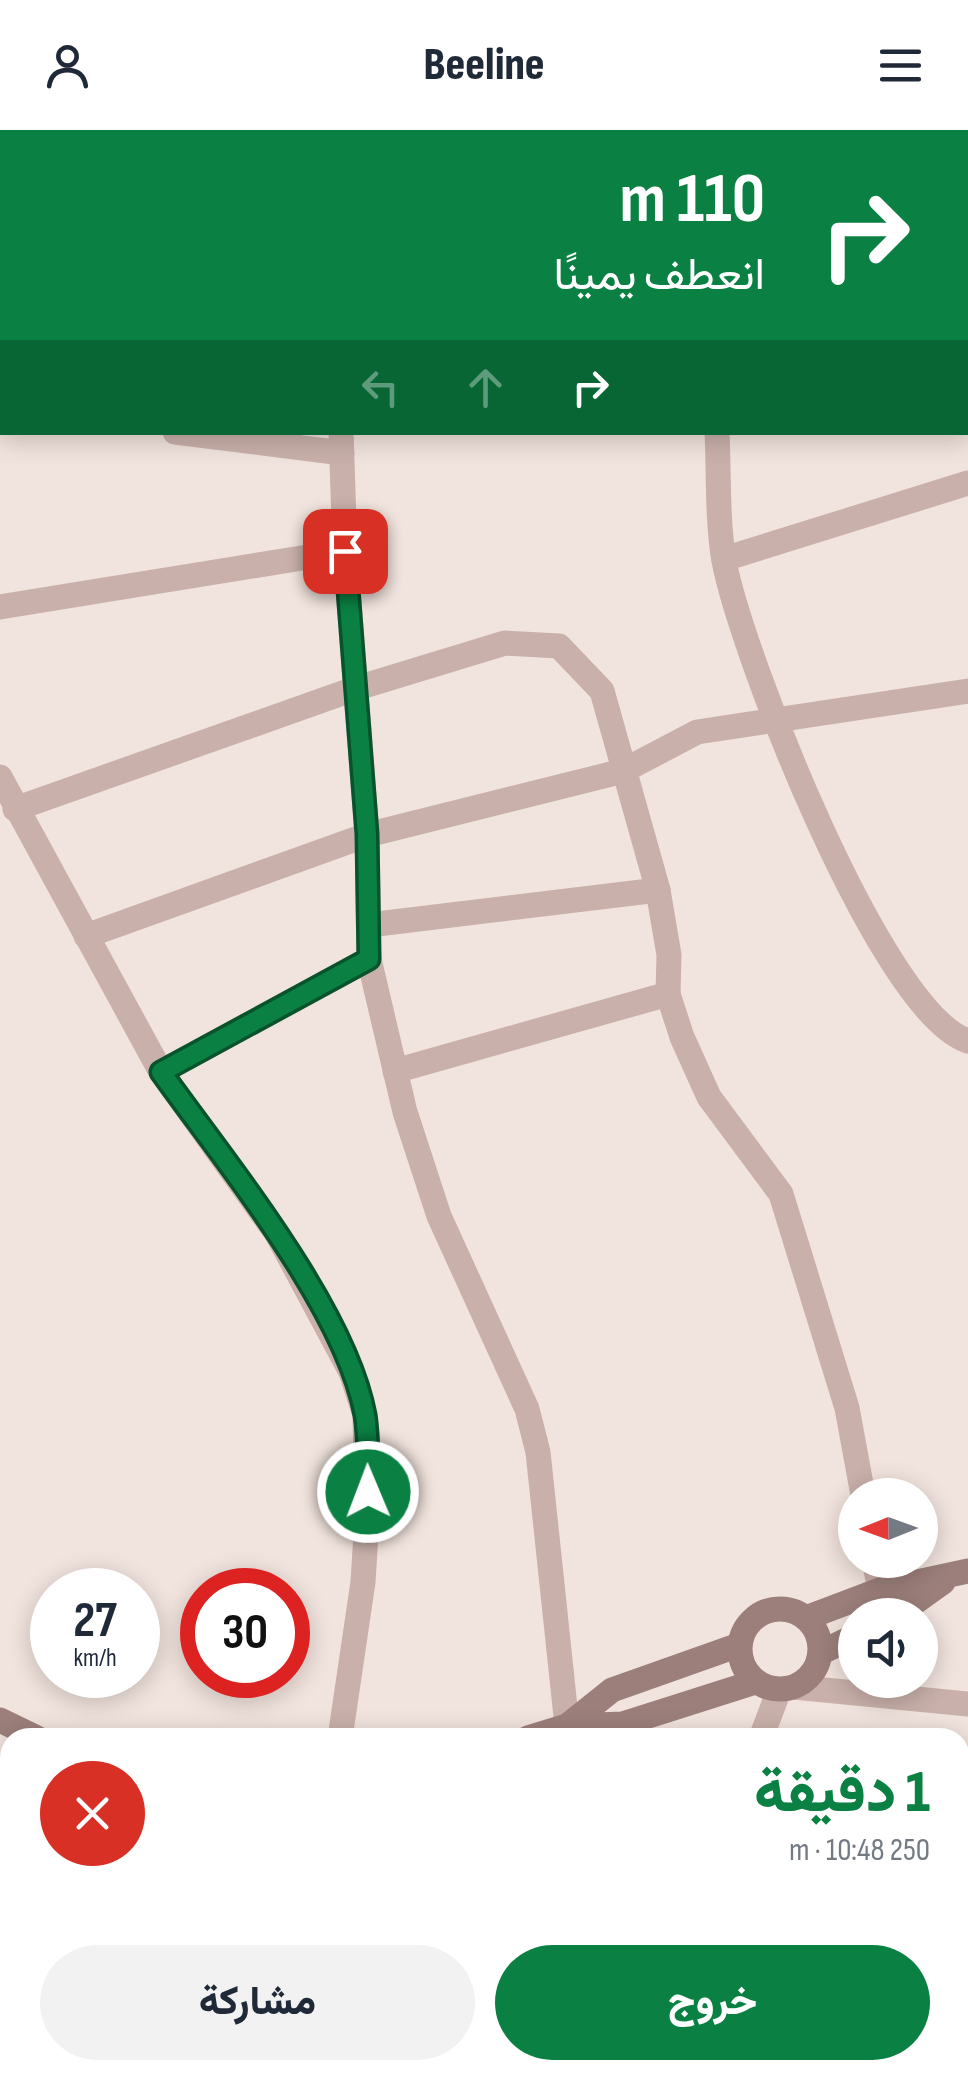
<!DOCTYPE html>
<html lang="ar">
<head>
<meta charset="utf-8">
<style>
	body { margin:0; font-family:"Sofia Sans Condensed",Vazirmatn,sans-serif; background:#f2f2f3; color:#1f2937; direction:rtl; height:100vh; display:flex; flex-direction:column; font-size:38px; white-space:nowrap }
	* { box-sizing:border-box; margin:0 }
	p { font-size:32px; color:#747a83 }
	.icon { flex:none; width:55px; height:55px; fill:none; stroke:currentColor; stroke-width:2; stroke-linecap:round; stroke-linejoin:round }
	.map { position:relative; flex:1; overflow:hidden; direction:ltr }
	.sheet { position:absolute; left:0px; top:1598px; width:970px; height:352px; display:flex; flex-direction:column; background:#fff; border-radius:30px 30px 0 0; box-shadow:0 5px 25px #0003; direction:rtl }
	.sheet>* { flex:none }
	.banner { position:absolute; left:0px; top:0px; width:970px; height:305px; box-shadow:0 5px 25px #0003; direction:rtl; background:#0b8043; color:#fff; overflow:hidden }
	.needle { width:65px; rotate:269deg }
	.controls { position:absolute; left:838px; top:1348px; display:grid; gap:20px }
	.controls a { display:grid; place-items:center; width:100px; height:100px; border-radius:50%; background:#fff; box-shadow:0 5px 25px #0003; font-size:50px }
	.speed { position:absolute; left:30px; top:1438px; display:flex; gap:20px; font-size:50px; font-weight:700; text-align:center }
	.speed>* { display:grid; place-content:center; width:130px; height:130px; border-radius:50%; background:#fff; box-shadow:0 5px 25px #0003; line-height:1 }
	.speed small { font-size:25px; font-weight:400 }
	.speed .limit { border:15px solid #d22; background:#fff; color:#111 }
	.pin { position:absolute; display:grid; place-items:center; width:85px; height:85px; color:#fff; margin:-42px; border-radius:20px; box-shadow:0 5px 15px #0006 }
	.me { position:absolute; width:110px; margin:-55px; rotate:359deg; stroke-linejoin:round; filter:drop-shadow(0 0 8px #0008) }
	.turn { display:flex; align-items:center; gap:35px; height:210px; padding:0 40px; font-size:45px }
	.turn .icon { width:130px; height:130px; stroke-width:2.5 }
	.turn b { display:block; font-size:70px; line-height:85px }
	.lanes { display:flex; align-items:center; height:95px; padding:0 40px; background:#0003; justify-content:center; gap:50px; direction:ltr }
	.lanes .off { opacity:.35 }
	.round { display:grid; place-items:center; flex:none; width:105px; height:105px; border-radius:52px; background:#f2f2f3 }
	.head { display:flex; align-items:center; justify-content:space-between; height:170px; padding:0 40px }
	h1 { font-size:60px; font-weight:800; line-height:75px; color:#0b8043 }
	.button { display:flex; gap:20px; margin-top:auto; padding:20px 40px }
	.button a { flex:1; height:115px; border-radius:60px; background:#0b8043; color:#fff; font-size:40px; font-weight:800; line-height:115px; text-align:center }
	.button a+a { background:#f2f2f3; color:#1f2937 }
	header { display:flex; justify-content:space-between; align-items:center; height:130px; padding:0 40px; background:#fff; font-size:45px; font-weight:800 }
	.map>svg:first-child { display:block }
	.lines { fill:none; stroke-linecap:round; stroke-linejoin:round }
	.street { stroke:#c9b0aa; stroke-width:25 }
	.secondary { stroke:#9c7f7b; stroke-width:25 }
	.route-casing { stroke:#07532c; stroke-width:25 }
	.route { stroke:#0b8043; stroke-width:18 }
</style>
</head>
<body>
<header><svg class="icon" aria-label="menu" viewBox="0 0 24 24"><path d="M4 6h16M4 12h16M4 18h16"/></svg>Beeline<svg class="icon" aria-label="person" viewBox="0 0 24 24"><circle cx="12" cy="8" r="4"/><path d="M4 21q1-7 8-7t8 7"/></svg></header>
<div class="map">
<svg width="968" height="1949" viewBox="0 0 968 1949">
	<rect width="100%" height="100%" fill="#f1e3dd"/>
	<g class="lines">
		<g class="street">
			<path d="M324,0v2"/>
			<path d="M702,0v2"/>
			<path d="M0,57h2"/>
			<path d="M0,281l2,1"/>
			<path d="M175,302l167,21"/>
			<path d="M341,302l4,119 22,284 2,124 36,153 34,104 88,193 11,43 29,274"/>
			<path d="M717,302c2,42 0,88 7,129 17,91 157,452 244,480"/>
			<path d="M724,429l244,-76"/>
			<path d="M0,477l345,-56"/>
			<path d="M0,647l161,295 116,162 74,138 14,43 2,102 -4,65 -23,156"/>
			<path d="M15,679l339,-120 151,-46 54,3 43,45 56,199 11,65 -1,39 14,43 27,60 72,97 66,214 16,87"/>
			<path d="M369,795l289,-35"/>
			<path d="M86,806l281,-101 256,-64 74,-39 271,-41"/>
			<path d="M395,941l273,-77"/>
			<path d="M161,942l208,-113"/>
			<path d="M874,1430l6,30"/>
			<path d="M794,1557l174,17"/>
			<path d="M761,1608l18,-48"/>
			<path d="M960,1737l8,3"/>
			<path d="M0,1875l10,-18"/>
			<path d="M182,1940l16,9"/>
			<path d="M619,1949l4,-9"/>
			<path d="M851,1949l3,-9"/>
		</g>
		<g class="secondary">
			<circle cx="780" cy="1519" r="40"/>
			<path d="M897,1485l46,-33"/>
			<path d="M806,1488l74,-28 88,-19"/>
			<path d="M820,1523l35,-17"/>
			<path d="M0,1590l37,18"/>
			<path d="M567,1596l45,-36 127,-45"/>
			<path d="M528,1608l39,-12 56,-2 132,-42"/>
		</g>
	</g>
	<g class="lines">
		<g class="route-casing">
			<path id="route" d="M345,421l22,283 2,125 -208,113c64,90 184,235 204,343 4,25 3,53 3,77"/>
		</g>
		<use href="#route" class="route"/>
	</g>
</svg>
<div class="controls">
<a><svg class="needle" viewBox="-14 -14 28 28"><path d="M0-13l5 13h-10z" fill="#e53935"/><path d="M0 13l5-13h-10z" fill="#747a83"/></svg></a>
<a><svg class="icon" aria-label="sound" viewBox="0 0 24 24"><path d="M4 9h4l5-4v14l-5-4H4zM17 9q2 3 0 6"/></svg></a>
</div>
<div class="speed"><div>27<small>km/h</small></div><div class="limit">30</div></div>
<div class="pin" style="left:345px;top:421px;background:#d93025"><svg class="icon" aria-label="arrive" viewBox="0 0 24 24"><path d="M6 21V4h12l-3 4 3 4H6"/></svg></div>
<svg class="me" style="left:368px;top:1362px" viewBox="-20 -20 40 40"><circle r="17" fill="#0b8043" stroke="#fff" stroke-width="3"/><path d="M0-11L8 9 0 5-8 9z" fill="#fff"/></svg>
<div class="banner">
<div class="turn"><svg class="icon" aria-label="right" viewBox="0 0 24 24"><path d="M7 20v-9h11M14 6l5 5-5 5"/></svg><div><b>110 m</b>انعطف يمينًا</div></div>
<div class="lanes"><svg class="icon off" aria-label="left" viewBox="0 0 24 24"><path d="M17 20v-9H6M10 6l-5 5 5 5"/></svg><svg class="icon off" aria-label="ahead" viewBox="0 0 24 24"><path d="M12 20V5M6 11l6-6 6 6"/></svg><svg class="icon" aria-label="right" viewBox="0 0 24 24"><path d="M7 20v-9h11M14 6l5 5-5 5"/></svg></div>
</div>
<section class="sheet">
<div class="head"><div><h1>1 دقيقة</h1><p>250 m · 10:48</p></div><a class="round" style="background:#d93025;color:#fff"><svg class="icon" aria-label="close" viewBox="0 0 24 24"><path d="M6 6l12 12M18 6L6 18"/></svg></a></div>
<div class="button"><a>خروج</a><a>مشاركة</a></div>
</section>
</div>
</body>
</html>
